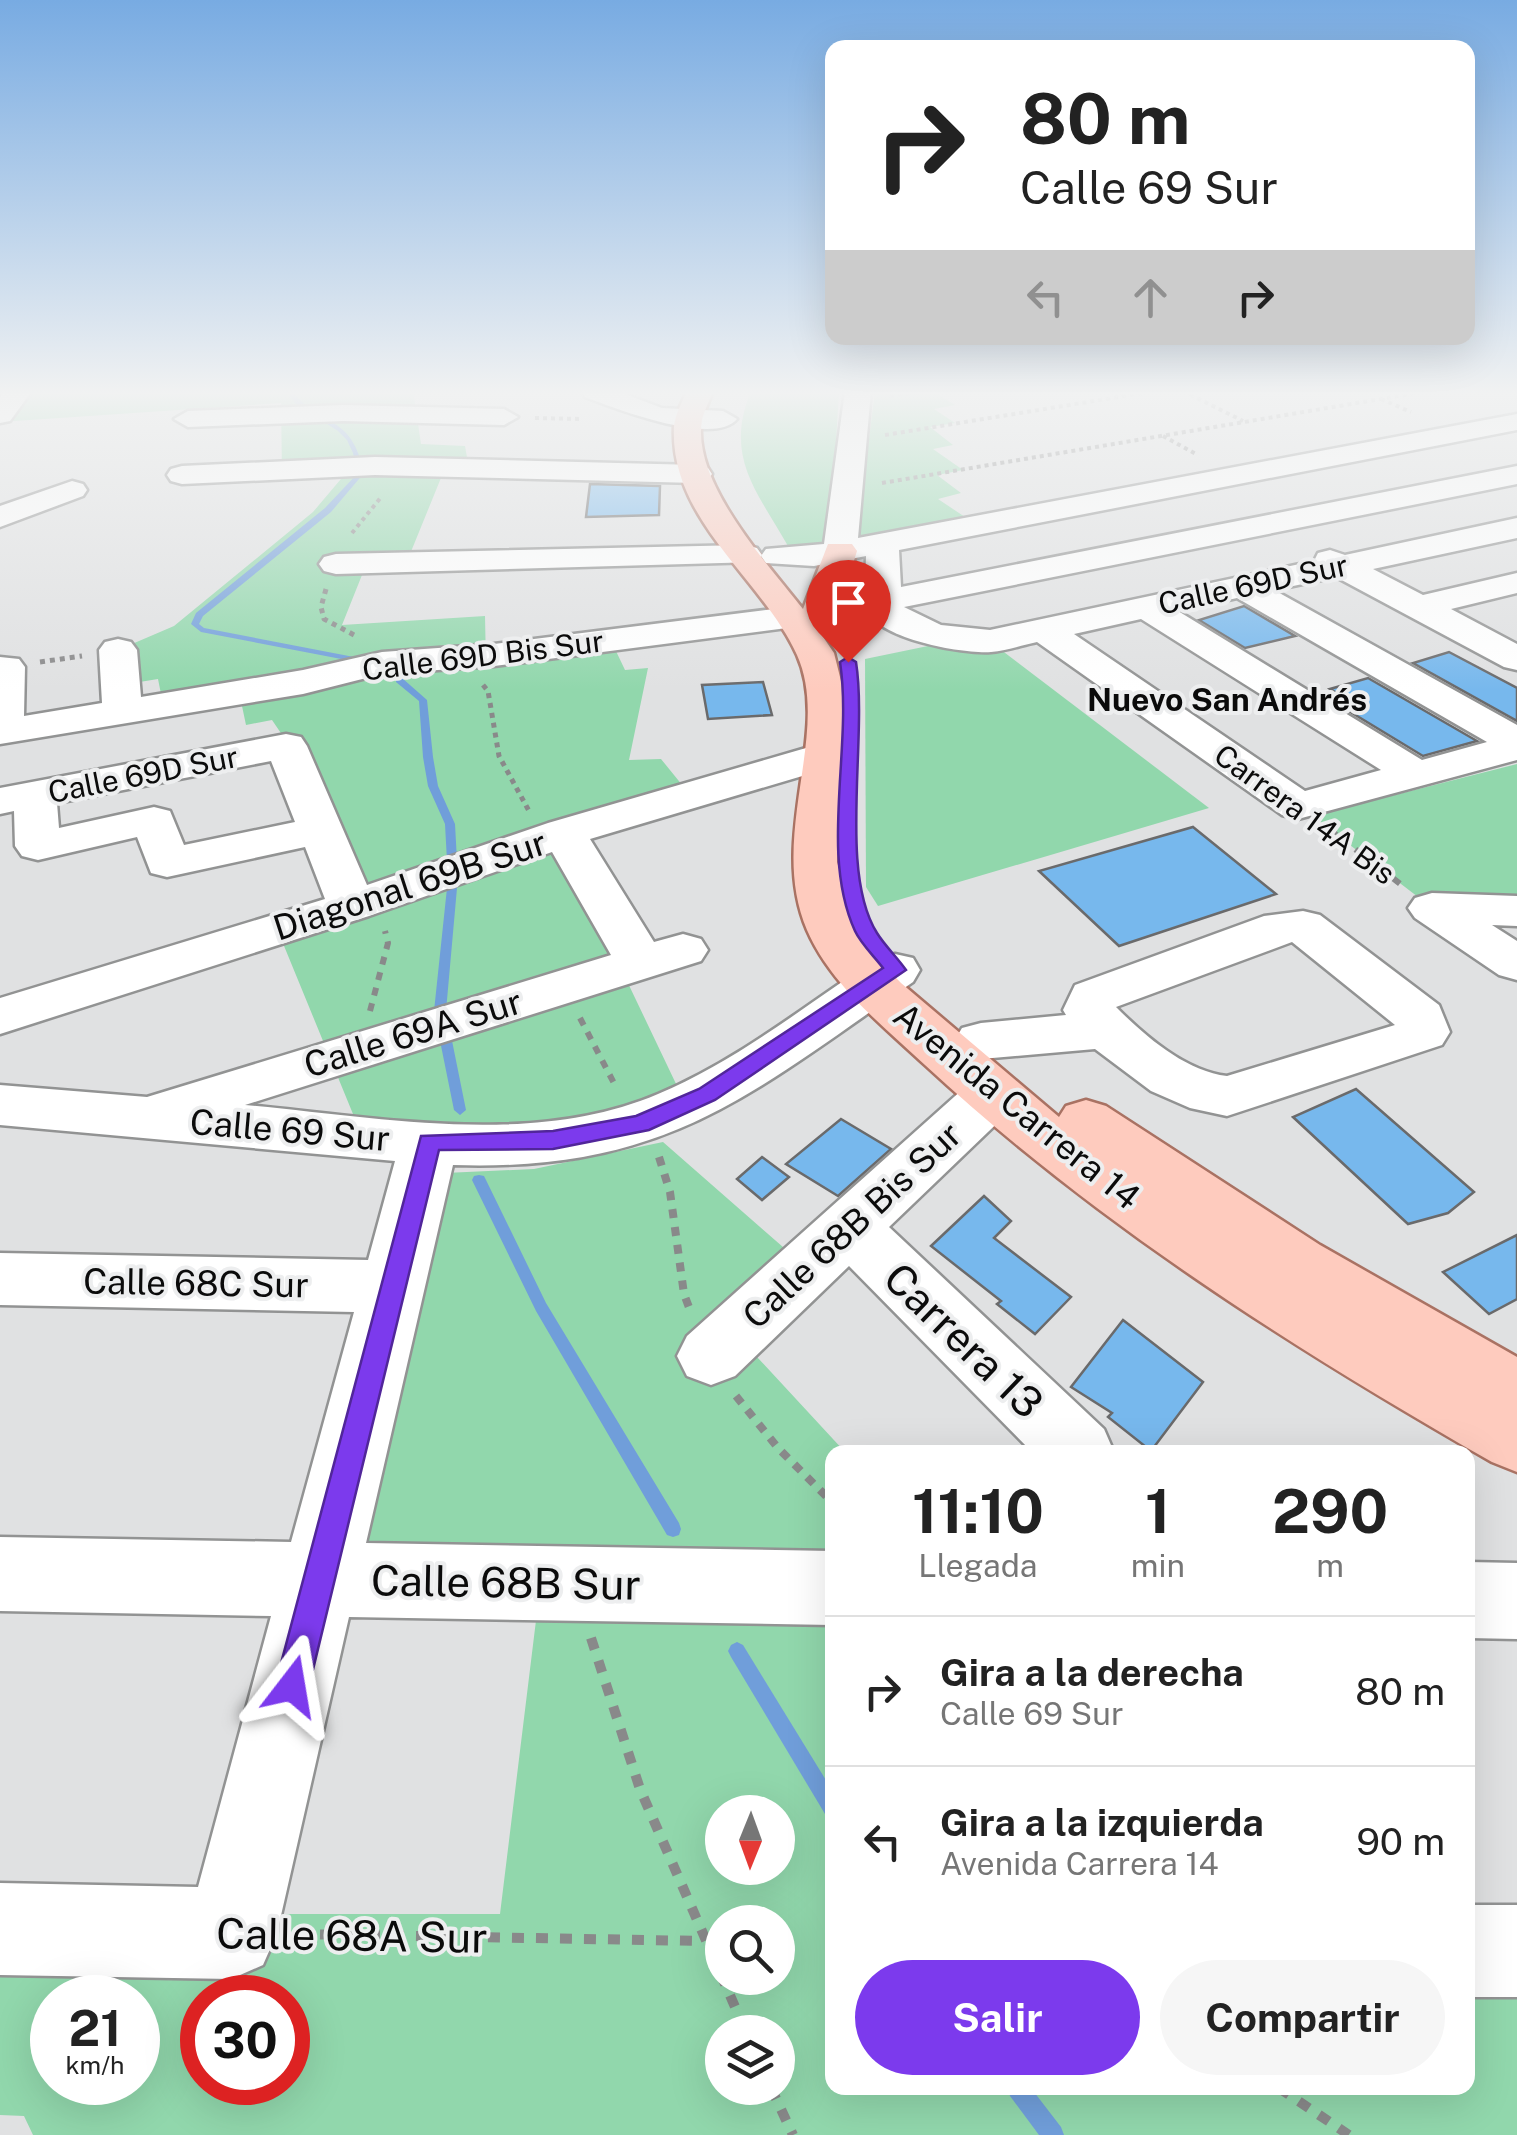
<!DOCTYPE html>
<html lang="es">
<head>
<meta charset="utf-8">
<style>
	body { margin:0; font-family:"Public Sans",sans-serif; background:#f6f6f6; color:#222; height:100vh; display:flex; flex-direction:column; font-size:38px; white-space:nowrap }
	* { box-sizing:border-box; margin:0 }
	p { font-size:32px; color:#767676 }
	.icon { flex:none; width:55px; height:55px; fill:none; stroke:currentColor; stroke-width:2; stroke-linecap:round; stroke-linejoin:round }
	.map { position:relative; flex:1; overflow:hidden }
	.details { position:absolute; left:825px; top:1445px; width:650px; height:650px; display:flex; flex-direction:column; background:#fff; border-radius:20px; box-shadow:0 10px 40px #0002 }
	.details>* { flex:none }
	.hud { position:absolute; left:825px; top:40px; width:650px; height:305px; border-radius:20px; box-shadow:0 10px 40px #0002; background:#fff; color:#222; overflow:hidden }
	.needle { width:65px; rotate:181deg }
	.controls { position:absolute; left:705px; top:1795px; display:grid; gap:20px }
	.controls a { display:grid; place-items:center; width:90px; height:90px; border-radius:50%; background:#fff; box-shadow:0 10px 40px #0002; font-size:50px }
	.speed { position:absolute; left:30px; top:1975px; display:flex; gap:20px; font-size:50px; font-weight:700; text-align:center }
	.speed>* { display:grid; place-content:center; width:130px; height:130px; border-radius:50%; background:#fff; box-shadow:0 10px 40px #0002; line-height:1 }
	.speed small { font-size:25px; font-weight:400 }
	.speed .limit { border:15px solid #d22; background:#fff; color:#111 }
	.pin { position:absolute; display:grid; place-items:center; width:85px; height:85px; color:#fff; margin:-102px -42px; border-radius:50% 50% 50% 0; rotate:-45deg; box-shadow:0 0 10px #0007 }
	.pin .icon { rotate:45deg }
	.me { position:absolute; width:110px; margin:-55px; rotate:14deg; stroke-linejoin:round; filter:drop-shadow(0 0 8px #0008) }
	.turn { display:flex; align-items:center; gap:35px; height:210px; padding:0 30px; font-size:45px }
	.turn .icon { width:130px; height:130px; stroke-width:2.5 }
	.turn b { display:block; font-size:70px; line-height:85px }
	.lanes { display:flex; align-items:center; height:95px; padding:0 30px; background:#0003; justify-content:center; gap:50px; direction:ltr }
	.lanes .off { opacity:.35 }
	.eta { display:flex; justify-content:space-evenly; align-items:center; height:170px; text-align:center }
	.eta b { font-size:60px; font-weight:700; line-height:70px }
	.cta { display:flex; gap:20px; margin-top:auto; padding:20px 30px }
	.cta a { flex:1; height:115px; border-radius:60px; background:#7c3aed; color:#fff; font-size:40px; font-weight:700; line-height:115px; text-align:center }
	.cta a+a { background:#f6f6f6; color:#222 }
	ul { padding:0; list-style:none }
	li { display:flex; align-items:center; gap:30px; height:150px; padding:0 30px; border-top:2px solid #e0e0e0 }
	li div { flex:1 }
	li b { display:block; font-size:38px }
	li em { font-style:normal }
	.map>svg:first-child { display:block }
	.green { fill:#91d7ac; fill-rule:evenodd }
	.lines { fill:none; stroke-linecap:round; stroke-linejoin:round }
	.stream { fill:#709eda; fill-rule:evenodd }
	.building { fill:#77b8ed; stroke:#6a6a6b; stroke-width:2.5 }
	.minor-casing { stroke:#929393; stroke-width:5 }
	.major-casing { stroke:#a97263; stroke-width:5 }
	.path-far4 { stroke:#89898a; stroke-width:4; stroke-dasharray:4 4; stroke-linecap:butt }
	.path-far3 { stroke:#89898a; stroke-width:5; stroke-dasharray:5 5; stroke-linecap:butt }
	.path-far2 { stroke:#89898a; stroke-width:6; stroke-dasharray:8 8; stroke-linecap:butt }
	.path-far1 { stroke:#89898a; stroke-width:8; stroke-dasharray:9 9; stroke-linecap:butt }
	.path { stroke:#89898a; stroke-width:10; stroke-dasharray:12 12; stroke-linecap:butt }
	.minor { fill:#fff; fill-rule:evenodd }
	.major { fill:#fecbbe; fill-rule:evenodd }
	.route { fill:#7c3aed; stroke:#51269a; stroke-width:2.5 }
	.labels { text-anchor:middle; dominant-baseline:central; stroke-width:8; stroke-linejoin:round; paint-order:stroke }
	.far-street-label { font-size:30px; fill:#0b0b0b; stroke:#edeeef }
	.far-neighbourhood-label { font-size:32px; font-weight:bold; fill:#0b0b0b; stroke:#edeeef }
	.street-label { font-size:35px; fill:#0b0b0b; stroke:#edeeef }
	.near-street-label { font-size:42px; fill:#0b0b0b; stroke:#edeeef }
</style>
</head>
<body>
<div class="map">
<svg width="1517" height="2135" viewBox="0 0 1517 2135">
	<rect width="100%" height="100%" fill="#e0e1e2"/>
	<g class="green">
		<path d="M0,391h413l8,53 44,2 5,28 -27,-1 -35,86 -40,1 -26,65 143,-9 1,48 129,-15 10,21 23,-2 -19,92 32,-1 26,32 -134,35 125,262 -108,37h-161l-56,-11 -71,-173 81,-31 -74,-165 -17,-25 -26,5 -8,-38 -76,12 -4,-20 -37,6 -3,-35 56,-24 139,-114 33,-39 -64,2 -1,-72 -281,19z"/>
		<path d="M751,391h88l-9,157 -32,2 -10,-4c-32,-56 -64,-90 -37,-155z"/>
		<path d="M875,391h57l23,14 -21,4 21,14 -25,4 23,18 -20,4 30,21 -26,5 24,18 -23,6 30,20 -112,23z"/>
		<path d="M928,646h68l213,162 -331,98 -12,-19 -1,-228z"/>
		<path d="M1517,764v136h-95l-110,-84z"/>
		<path d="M663,1142l128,112 -71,63 125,135h-13v636h636v-138h49v185h-1484l-9,-19 -24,-1v-201h500l45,-367 -183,-2 83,-372 89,-4zM722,1812h56v56h-56zM722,1922h56v56h-56zM52,1998h86v84h-86zM202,1998h86v84h-86zM722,2032h56v56h-56z"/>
	</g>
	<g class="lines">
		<g class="stream">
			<path d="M286,391h6c31,39 59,21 72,82l-33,39 -128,104 -4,8 5,4 150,29 4,3 -1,2 -156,-30 -10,-8 5,-11 129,-105 33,-35 -5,-20 -6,-13 -9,-9 -42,-27z"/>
			<path d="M396,678h6l25,22 6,57 5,29 17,38 2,37 -1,2 -4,1 -5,-3 -2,-37 -17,-38 -5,-29 -4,-56 -23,-19z"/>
			<path d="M452,885l5,3 -11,123 20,99 -6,5 -6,-5 -20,-99 13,-123z"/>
			<path d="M479,1175l5,1 2,4 60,123 133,220 2,6 -2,6 -6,2 -6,-2 -131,-224 -64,-131 2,-4z"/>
			<path d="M737,1642l6,3 89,145v27l-7,-3 -94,-157 -3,-6 3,-6z"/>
			<path d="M1007,2088h24l30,39 3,8h-25l-29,-39z"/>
		</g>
	</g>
	<g class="building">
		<path d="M590,484l70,2 -1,29 -73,2z"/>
		<path d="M1244,606l51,30 -50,12 -46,-28z"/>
		<path d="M1449,652l68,36v33l-104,-58z"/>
		<path d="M1368,678l109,63 -54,15 -84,-51 13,-3 -22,-13z"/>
		<path d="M763,682l9,33 -64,4 -6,-34z"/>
		<path d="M1193,827l83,67 -157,52 -80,-75z"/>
		<path d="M1356,1089l118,103 -26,21 -40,11 -115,-107z"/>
		<path d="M841,1119l50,30 -53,47 -52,-32z"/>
		<path d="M762,1157l27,20 -27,23 -25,-21z"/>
		<path d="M984,1196l27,25 -17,17 77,59 -36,37 -38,-30 4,-3 -70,-55z"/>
		<path d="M1517,1235v64l-28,15 -46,-42z"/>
		<path d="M1123,1320l80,62 -52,69 -43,-34 4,-4 -41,-26z"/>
	</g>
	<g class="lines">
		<g class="minor-casing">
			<g id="minor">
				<path d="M5,391h27l-22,30 -10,2v-26z"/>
				<path d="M581,391h36l45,17 61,3 14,8c-23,28 -123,-11 -152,-22z"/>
				<path d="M845,391h26l-13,147 659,-124v16l-618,120 2,37 616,-121v18l-613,123 37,18 49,5 324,-69 4,-8 12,-3 15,5 172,-37v20l-144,31 50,26 94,-22v20l-66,16 66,35v26l-13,-3 -168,-90 -62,13 243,135v35l-219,59 -16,-4 -245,-173c-15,3 -31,9 -46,10 -29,2 -112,-13 -124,-42 -5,-13 -1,-38 -1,-54l-52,10 -48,-3 -5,-7 5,-7 58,-5zM1237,598l250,144 -65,18 -244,-149zM1141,619l240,151 -76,21 -231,-157z"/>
				<path d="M343,405l161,4 14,8 -14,8 -161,-4 -155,6 -14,-8 14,-8z"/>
				<path d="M375,457l322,8 11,3 4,6 -4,6 -11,3 -322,-8 -193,9 -11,-3 -4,-6 4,-6 11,-3z"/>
				<path d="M72,481l11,3 4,6 -4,6 -83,31v-21z"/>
				<path d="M745,545l12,3 5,7 -5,7 -421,12 -12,-3 -5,-7 5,-7 12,-3z"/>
				<path d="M789,607l13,3 5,8 -5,8 -308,40 -112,8 -79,20 -303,50v-87l19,2 6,8 -1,49 78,-13 -3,-53 6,-8 13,-3 13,3 6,8 4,47 162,-27 79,-18 112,-8z"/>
				<path d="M286,734l15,3 6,9 60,139 181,-62 258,-75 15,-4 15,4 6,9 -6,9 -246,73 64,103 29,-8 18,5 7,11 -7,11 -456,144c133,12 286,43 413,-11 79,-33 148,-89 219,-136l18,-4 18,4 7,12 -7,12c-165,114 -247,190 -460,183l-87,378 466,8v74l-483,-8 -72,316 -14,32 -32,14 -231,-4v-92l198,4 73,-271 -271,-5v-74l291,5 63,-230 -354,-7v-52l368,7 27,-99 -395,-36v-40l147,12 464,-142 -59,-103 -183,64 -369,118v-36l325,-99 -20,-52 -138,30 -16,-4 -14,-36 -99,23 -16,-4 -7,-10 -1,-35 -14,3v-26zM271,761l24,61 -111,23 -14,-34 -16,-4 -95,21 -2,-25z"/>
				<path d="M1432,893l85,3v30l-25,-1 25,16v39l-18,-5 -84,-57 -7,-10 7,-10z"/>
				<path d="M1303,911l17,4 119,90 11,27 -8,13 -215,71 -37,-8 -39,-17 -56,-42 -114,10 -19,-5 -8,-13 8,-13 19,-5 85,-8 -3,-5 12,-25 189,-69zM1292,942l103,83 -168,51c-42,-5 -82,-40 -111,-69z"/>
				<path d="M993,1074l20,6 8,14 -8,14 -124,119 215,202 10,23h-82l-183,-186 -114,110 -24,9 -24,-9 -10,-20 10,-20 286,-256z"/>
				<path d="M1468,1562l49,1v76l-49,-1z"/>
				<rect x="1468" y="1905" width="49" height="92"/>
			</g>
		</g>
		<g class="major-casing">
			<path id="major" d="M687,391h26c-3,9 -9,20 -11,29 -11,62 66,144 101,189l25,-65h24l5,7 -20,64 -5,8 -17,2 19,28 11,44 -8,165 19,66 9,18 36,37 158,134 7,-11 20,-6 20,6 214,139 197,112v115l-25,-10c-201,-115 -396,-239 -567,-397 -43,-40 -94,-80 -118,-135 -40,-94 25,-197 -10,-275 -35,-77 -128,-135 -123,-229 1,-11 8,-24 13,-35z"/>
		</g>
		<g class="path-far4">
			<path d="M1183,391l60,30"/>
			<path d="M890,396l36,-5"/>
			<path d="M1381,399l30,13"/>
			<path d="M535,418l47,1"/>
			<path d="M885,435l270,-44"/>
			<path d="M1163,436l33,18"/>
			<path d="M882,483l546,-92"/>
			<path d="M352,533l30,-37"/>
		</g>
		<g class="path-far3">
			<path d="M326,589l-5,18 3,12 32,17"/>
			<path d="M40,662l42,-6"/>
			<path d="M483,685l5,6 11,65 30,55"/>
		</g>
		<g class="path-far2">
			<path d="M1330,830l73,56"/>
			<path d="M370,1011l18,-68 -3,-12"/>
			<path d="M580,1018l36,69"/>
		</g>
		<g class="path-far1">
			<path d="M659,1157l11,35 14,102 6,16"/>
			<path d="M736,1396l42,52 54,54"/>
		</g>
		<g class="path">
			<path d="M591,1638l49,151 106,243"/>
			<path d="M296,1934l408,7"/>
			<path d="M771,2088l22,47"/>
			<path d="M1279,2088l70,47"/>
		</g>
		<use href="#minor" class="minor"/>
		<use href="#major" class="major"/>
	</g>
	<linearGradient id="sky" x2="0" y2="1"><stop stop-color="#78abe2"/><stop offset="0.57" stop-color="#f1f2f2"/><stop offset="1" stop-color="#f1f2f2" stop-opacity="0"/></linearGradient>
	<rect width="1517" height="690" fill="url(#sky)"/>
	<path class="route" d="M848,657l8,5c12,76 -18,209 21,271 8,13 20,24 29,37l-191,130 -66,30 -96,19 -114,1 -130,536 -5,11 -12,5 -12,-5 -5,-11 146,-550 132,-5 83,-15 63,-27 184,-121c-9,-12 -22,-24 -28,-37 -36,-79 -2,-183 -15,-269z"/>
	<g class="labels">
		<g class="far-street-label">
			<text transform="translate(1253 584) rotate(-12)">Calle 69D Sur</text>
			<text transform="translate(483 655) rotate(-7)">Calle 69D Bis Sur</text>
			<text transform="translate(143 774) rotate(-11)">Calle 69D Sur</text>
			<text transform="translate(1305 814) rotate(36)">Carrera 14A Bis</text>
		</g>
		<g class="far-neighbourhood-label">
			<text x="1227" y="699">Nuevo San Andrés</text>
		</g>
		<g class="street-label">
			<text transform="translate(410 885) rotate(-18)">Diagonal 69B Sur</text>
			<text transform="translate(413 1033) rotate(-17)">Calle 69A Sur</text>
			<text transform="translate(1017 1106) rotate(39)">Avenida Carrera 14</text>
			<text transform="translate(290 1130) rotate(5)">Calle 69 Sur</text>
			<text transform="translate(852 1225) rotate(-43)">Calle 68B Bis Sur</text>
			<text transform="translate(196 1283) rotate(1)">Calle 68C Sur</text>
		</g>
		<g class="near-street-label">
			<text transform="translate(964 1340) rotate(44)">Carrera 13</text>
			<text transform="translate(506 1582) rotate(1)">Calle 68B Sur</text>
			<text transform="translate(352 1935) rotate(1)">Calle 68A Sur</text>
		</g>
	</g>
</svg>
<div class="controls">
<a><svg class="needle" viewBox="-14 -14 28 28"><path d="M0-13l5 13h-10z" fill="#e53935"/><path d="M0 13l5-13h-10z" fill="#767676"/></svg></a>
<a><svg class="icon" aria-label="search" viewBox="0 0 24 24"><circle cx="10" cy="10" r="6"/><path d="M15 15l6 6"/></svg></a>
<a><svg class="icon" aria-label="layers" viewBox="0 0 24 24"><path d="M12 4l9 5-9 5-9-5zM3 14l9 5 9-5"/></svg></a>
</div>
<div class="speed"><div>21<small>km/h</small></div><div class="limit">30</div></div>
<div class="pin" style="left:848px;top:662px;background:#d93025"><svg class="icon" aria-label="arrive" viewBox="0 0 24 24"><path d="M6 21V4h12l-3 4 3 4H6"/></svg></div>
<svg class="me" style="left:292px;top:1686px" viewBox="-20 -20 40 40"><path d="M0-17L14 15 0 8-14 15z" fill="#7c3aed" stroke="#fff" stroke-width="4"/></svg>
<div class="hud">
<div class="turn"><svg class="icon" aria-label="right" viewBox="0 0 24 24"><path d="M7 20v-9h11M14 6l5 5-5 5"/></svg><div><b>80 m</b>Calle 69 Sur</div></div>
<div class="lanes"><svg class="icon off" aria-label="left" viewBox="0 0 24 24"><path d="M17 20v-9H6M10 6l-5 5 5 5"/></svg><svg class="icon off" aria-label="ahead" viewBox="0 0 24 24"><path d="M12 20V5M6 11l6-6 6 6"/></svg><svg class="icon" aria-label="right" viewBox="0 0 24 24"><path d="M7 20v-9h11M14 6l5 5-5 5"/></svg></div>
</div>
<section class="details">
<div class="eta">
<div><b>11:10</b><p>Llegada</p></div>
<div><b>1</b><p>min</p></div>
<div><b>290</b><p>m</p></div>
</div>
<ul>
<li><svg class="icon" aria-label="right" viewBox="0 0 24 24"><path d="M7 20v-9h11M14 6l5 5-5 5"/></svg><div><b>Gira a la derecha</b><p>Calle 69 Sur</p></div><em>80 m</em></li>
<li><svg class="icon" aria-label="left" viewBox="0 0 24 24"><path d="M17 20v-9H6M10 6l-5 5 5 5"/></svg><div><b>Gira a la izquierda</b><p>Avenida Carrera 14</p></div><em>90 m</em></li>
</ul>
<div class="cta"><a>Salir</a><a>Compartir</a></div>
</section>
</div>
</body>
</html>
